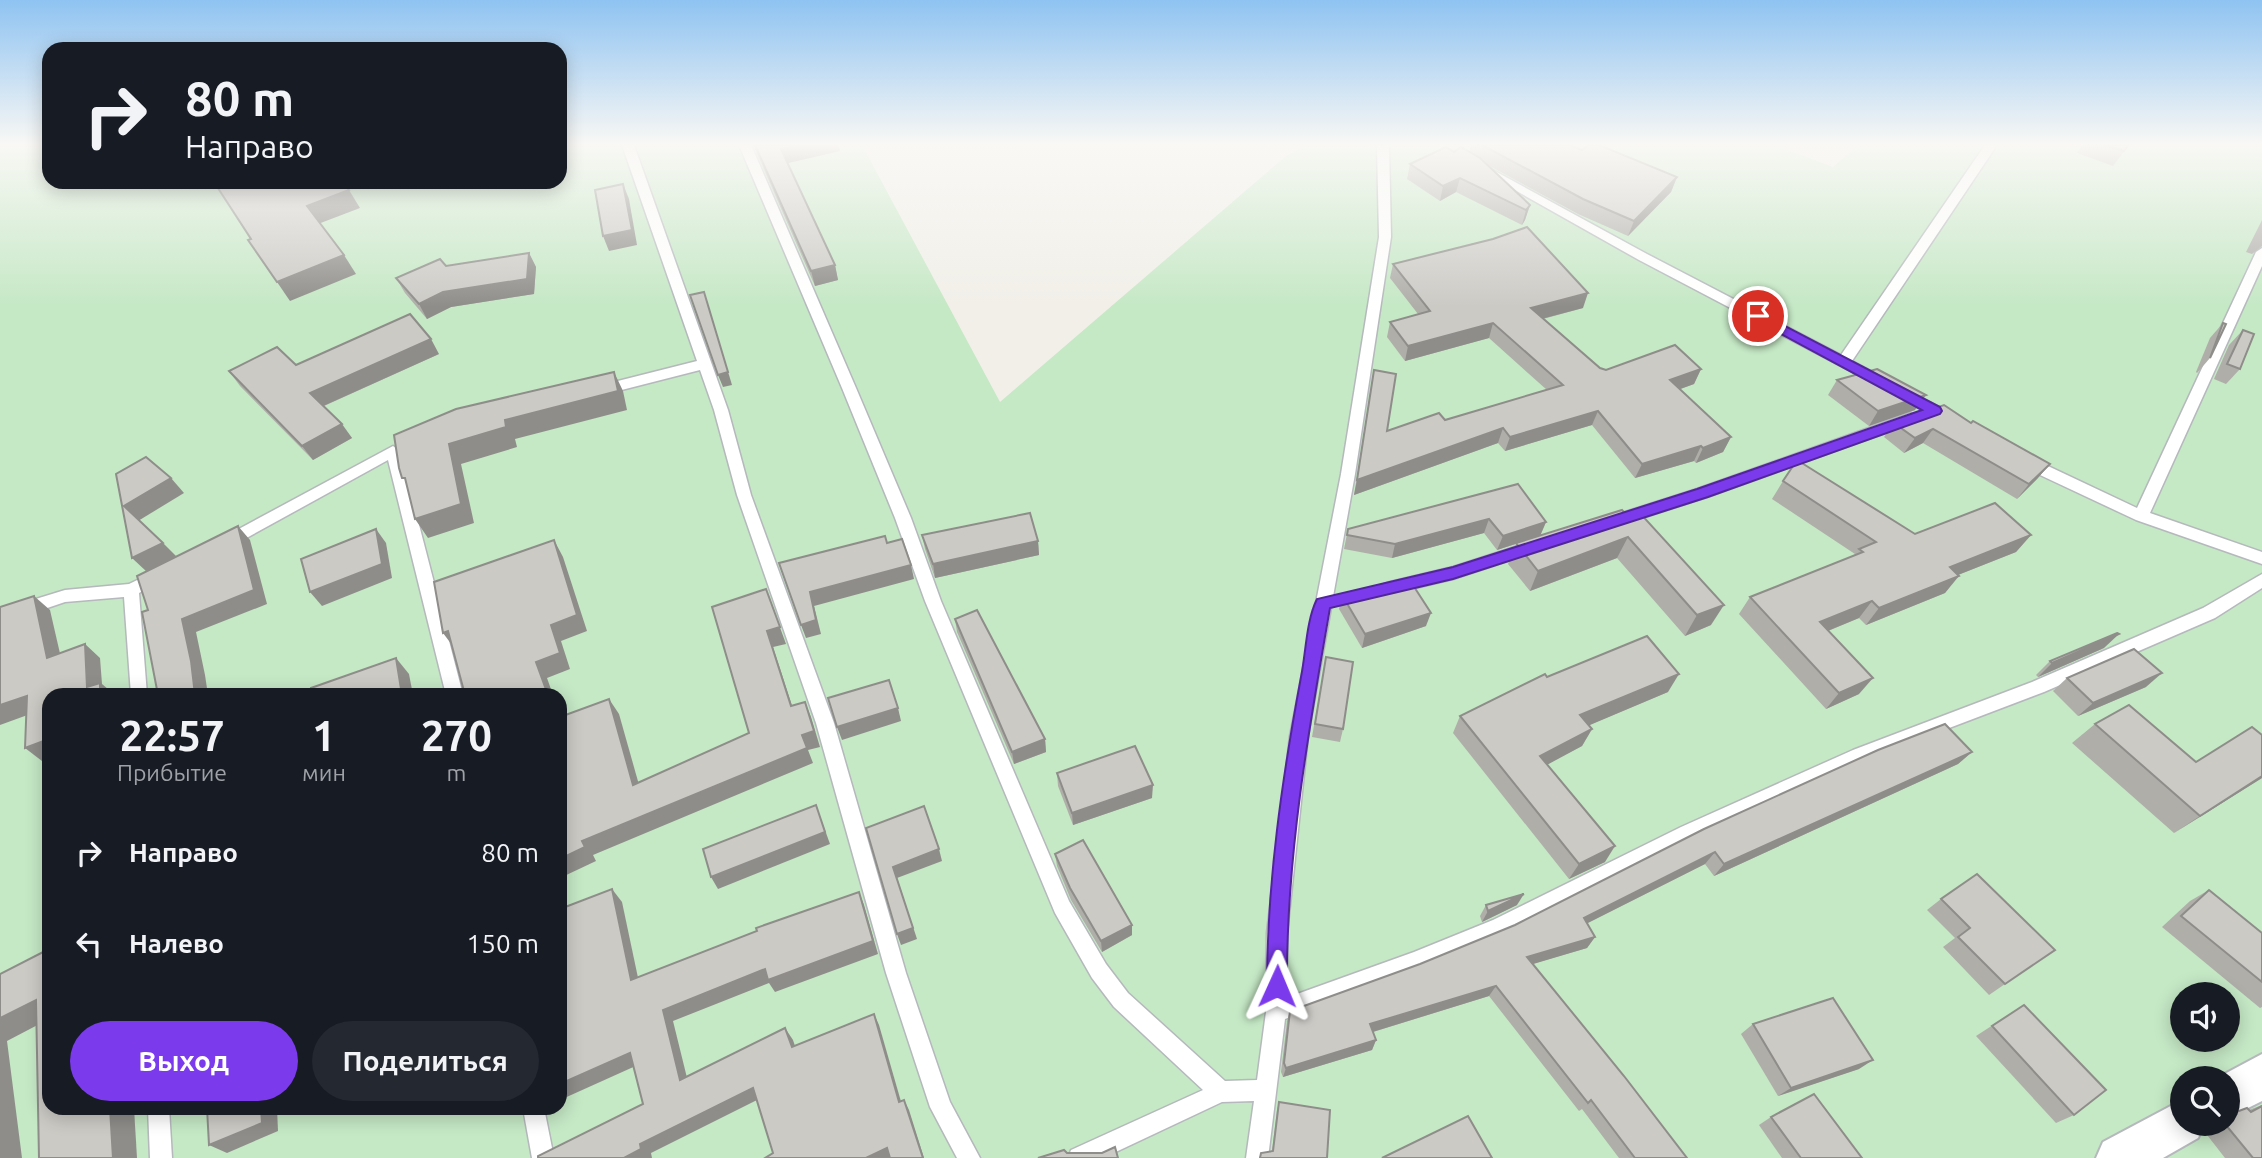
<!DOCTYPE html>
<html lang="ru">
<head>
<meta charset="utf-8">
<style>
	body { margin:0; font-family:Ubuntu,sans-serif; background:#242831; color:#f1f3f6; height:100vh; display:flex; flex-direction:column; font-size:26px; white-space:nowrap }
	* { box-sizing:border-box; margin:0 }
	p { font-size:23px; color:#9ea1a6 }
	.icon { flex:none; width:38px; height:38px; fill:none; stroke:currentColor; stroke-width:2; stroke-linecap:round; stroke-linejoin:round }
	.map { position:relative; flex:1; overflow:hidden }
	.panel { position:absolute; left:42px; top:688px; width:525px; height:427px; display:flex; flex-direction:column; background:#171b24; border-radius:21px; box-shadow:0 4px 18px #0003 }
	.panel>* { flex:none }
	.hud { position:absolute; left:42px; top:42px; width:525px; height:147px; border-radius:21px; box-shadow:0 4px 18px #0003; background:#171b24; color:#f1f3f6; overflow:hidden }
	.controls { position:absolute; left:2170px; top:982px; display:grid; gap:14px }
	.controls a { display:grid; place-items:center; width:70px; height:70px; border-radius:50%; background:#171b24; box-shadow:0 4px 18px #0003; font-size:35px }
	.pin { position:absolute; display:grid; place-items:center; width:60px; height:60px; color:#fff; margin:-30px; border:4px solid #fff; border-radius:50%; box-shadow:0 2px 7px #0007 }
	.me { position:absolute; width:77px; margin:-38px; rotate:1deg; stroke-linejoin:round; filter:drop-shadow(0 0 5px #0008) }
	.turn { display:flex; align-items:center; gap:24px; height:147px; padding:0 28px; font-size:32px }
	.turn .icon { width:91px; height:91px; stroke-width:2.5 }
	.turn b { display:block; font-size:49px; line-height:60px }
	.eta { display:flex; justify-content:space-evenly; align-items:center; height:119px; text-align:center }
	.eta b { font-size:42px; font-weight:700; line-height:49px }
	.cta { display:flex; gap:14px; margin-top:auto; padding:14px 28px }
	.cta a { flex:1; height:80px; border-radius:42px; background:#7c3aed; color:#fff; font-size:28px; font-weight:700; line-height:80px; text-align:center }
	.cta a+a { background:#242831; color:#f1f3f6 }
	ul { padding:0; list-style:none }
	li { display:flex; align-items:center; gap:21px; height:91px; padding:0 28px }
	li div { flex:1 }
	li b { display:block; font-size:26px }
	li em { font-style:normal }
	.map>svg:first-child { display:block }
	.green { fill:#c5e8c5; fill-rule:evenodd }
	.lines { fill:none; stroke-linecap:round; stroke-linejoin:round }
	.service-casing { stroke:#b5b8bc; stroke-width:3 }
	.minor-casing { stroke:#b5b8bc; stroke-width:4 }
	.service { fill:#fff; fill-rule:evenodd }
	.minor { fill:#fff; fill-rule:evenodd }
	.wall { fill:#afaea9 }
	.shaded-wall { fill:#8f8d8a }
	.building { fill:#cccac5; stroke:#8f8d8a; stroke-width:2 }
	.route { fill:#7c3aed; stroke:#51269a; stroke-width:2 }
</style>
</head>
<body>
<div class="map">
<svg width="2262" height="1158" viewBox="0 0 2262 1158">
	<rect width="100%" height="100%" fill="#f1efe8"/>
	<path class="green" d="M0,145h49v37h511v-37h302l138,257 286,-246 19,-11h470l58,22 25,-22h404v1013h-2262zM49,695h511v413h-511zM2182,994h46v46h-46zM2182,1078h46v46h-46z"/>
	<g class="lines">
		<g class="service-casing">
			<g id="service">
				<path d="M622,145h12l94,265 23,85 83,228 72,250 44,129 30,56h-23l-27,-51 -44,-134 -70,-250 -79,-228 -23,-85 -14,-40 -98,25 -7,-5 7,-5 95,-24z"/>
				<path d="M739,145h12l105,243 55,130 30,83 128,300 37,63 22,29 97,88 32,-1 9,-68 1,-79 23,-197 51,-262 38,-237 -2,-92h12l2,92 -36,237 -47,262 -21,197 -1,65 128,-46 79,-32 188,-93 172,-77 179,-68 171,-74 59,-34v14l-47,30 -171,74 -179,68 -172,79 -186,95 -93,38 -129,47 -17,139h-22l8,-57 -32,1 -119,56h-35l3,-8 132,-60 -89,-83 -22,-29 -37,-65 -130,-312 -30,-83 -53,-130z"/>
				<path d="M1985,145h12l-145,216 34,18 2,3 -2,3 -5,2 -242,-127 -158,-89 6,-4 4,2 156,85 194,101z"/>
				<path d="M2262,248v18l-112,247 112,39v12l-126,-44 -115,-54 -2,-4 2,-4h10l106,50 119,-256z"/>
				<path d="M1904,389l53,27 2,4 -2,4h-10l-48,-27 -2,-3z"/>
				<path d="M1911,413l7,5 -2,4 -209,75 -99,32 -8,-6 3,-4 94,-30z"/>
				<path d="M393,446l7,5 63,244h-17l-58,-235 -156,86h-10l-3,-4 3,-4z"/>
				<path d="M1530,542l5,2 3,4 -3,4 -82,27 -63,15 -6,-2 -2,-4 2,-4 6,-2 63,-15z"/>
				<path d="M160,569l6,2 2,4 -2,4 -27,14 8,102h-16l-7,-98 -59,5 -65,22v-14l65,-20 64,-6z"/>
				<path d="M148,1108h21l3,50h-22z"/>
				<path d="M523,1108h21l10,50h-22z"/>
			</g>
		</g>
		<g class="minor-casing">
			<g id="minor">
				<path d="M2262,1054v47l-34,17v-40h-11z"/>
				<path d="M2182,1100v24h22l-6,14 -35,20h-67l7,-16z"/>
			</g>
		</g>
		<use href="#service" class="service"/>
		<use href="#minor" class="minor"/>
	</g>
	<g class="wall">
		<path d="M753,145h85l2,6 -53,12 48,102 3,15 -23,6z"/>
		<path d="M1471,145h99l12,5 95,27 -6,15 -43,44 -50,-22 -92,-50 44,41 -5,15 -3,5 -66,-33 -16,9 -33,-22 3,-15 44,-12h15z"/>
		<path d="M2082,145h47l-16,21 -36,-13z"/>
		<path d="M2262,220v26l-10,8 -6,-2z"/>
		<path d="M529,253l7,14 -2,27 -83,13 -24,12 -22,-26 -9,-15 50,-12z"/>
		<path d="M1393,264l190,44 -40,11 57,49 6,2 95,-1 -7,15 -14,5 51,48 -8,15 -27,11 -2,-2 -59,17 -43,-53 -87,26 -7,-8 -144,52 20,-125 13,61 58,-11 102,-30 -58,-52 -84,23 -18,-24 3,-15 28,-8 -28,-36z"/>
		<path d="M2223,323l-13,35 -13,15 -1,-1 14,-34z"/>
		<path d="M2243,330l-3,39 -14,15 -12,-5 15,-34z"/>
		<path d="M439,354l-115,52 28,32 -39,22 -73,-74 -11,-15 67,-6z"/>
		<path d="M1837,380l78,30 -46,16 -41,-31z"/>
		<path d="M1894,423h77l79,41 -13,15 -20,20 -94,-56 -19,10 -20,-16z"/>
		<path d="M1783,481l132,53 116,1 -15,17 -58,23 -13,18 -79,32 -7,-7 -31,13 31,63 -33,15 -87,-95 11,-17 104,-41 1,-2 -83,-55z"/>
		<path d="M1518,484l28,38 -6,14 82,-26 89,115 -26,11 -68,-78 -87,33 -22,-27 8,-20 -19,6 -13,-17 -92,25 -48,-9 4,-20z"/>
		<path d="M922,535l116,6 1,14 -104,23 -10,-29z"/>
		<path d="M1342,595l84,31 -64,22 -23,-39z"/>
		<path d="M955,619l90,120 1,13 -32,12 -57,-132z"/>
		<path d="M2104,648l-66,29 -2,-2 14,-14z"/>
		<path d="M1326,657l17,72 -3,13 -28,-5z"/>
		<path d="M1547,677l121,15 -79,33 3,4 -10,17 -35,18 58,98 -36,17 -116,-146 7,-17z"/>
		<path d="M2067,678l79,9 -68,29 -25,-25z"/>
		<path d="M2095,724l101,38 66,-27v43l-88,55 -102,-90z"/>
		<path d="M1972,752l-14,12 -244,112 -9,-12 -118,59 8,14 -8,11 -55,16 155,194h-68l-37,-49 -3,2 -90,-115 -116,36 3,8 -4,10 -89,27 -2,-5 6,-51 3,-10 130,-47z"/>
		<path d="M1057,773l95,25 -79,27 -15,-39z"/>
		<path d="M1055,854l77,81 -30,17 -31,-52 -14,-34z"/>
		<path d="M1977,874l28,110 -16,11 -46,-48 12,-9 -28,-28 14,-11z"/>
		<path d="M2209,890l53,43v74l-2,1 -98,-81 28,-26z"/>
		<path d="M1486,905h31l-35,17 -2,-6z"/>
		<path d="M2024,1005l50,110 -18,8 -80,-87z"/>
		<path d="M1753,1024l106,45 -81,27 -37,-62z"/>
		<path d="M1279,1102l48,56h-68l2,-5 11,-2 5,-41z"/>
		<path d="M2262,1105v53h-37l-21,-27 2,-7h22l21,-14z"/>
		<path d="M1771,1117l91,41h-80l-23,-33z"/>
	</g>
	<g class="shaded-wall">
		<path d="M800,145h38l2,6 -56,13 -3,-15z"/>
		<path d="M1677,177l-6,15 -43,44 6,-15z"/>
		<path d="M1460,178l-4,14 -16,9 3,-15z"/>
		<path d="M340,182h40l-35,8z"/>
		<path d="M623,184l6,15 8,46 -28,6 -6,-15z"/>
		<path d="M349,190l11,18 -42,16 -11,-18z"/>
		<path d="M1530,205l-5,15 -3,5 4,-15z"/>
		<path d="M529,253l7,14 -2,27 -83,13 -24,12 -8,-15z"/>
		<path d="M344,255l12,19 -66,27 -13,-19z"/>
		<path d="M835,265l3,15 -23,6 -4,-15z"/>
		<path d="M1588,293l-5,15 -57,15 5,-15z"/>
		<path d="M708,305l24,80 -9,2 -5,-12z"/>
		<path d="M1493,323l-4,15 -84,23 3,-15z"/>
		<path d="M431,339l8,15 -118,53 -11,-14z"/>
		<path d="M1701,369l-7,15 -30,11 6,-15z"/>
		<path d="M614,372l9,19 4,19 -112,29 2,8 -56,17 13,59 -46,15 -13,-19 34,-75z"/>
		<path d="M1926,395l-11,15 -46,16 9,-15z"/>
		<path d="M1598,411l-6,14 -87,26 5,-14z"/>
		<path d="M342,424l10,14 -39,22 -11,-14z"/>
		<path d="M1503,428l-5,15 -144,52 3,-15z"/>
		<path d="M1933,429l-10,14 -19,10 11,-15z"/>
		<path d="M1731,437l-8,15 -27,11 7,-15z"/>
		<path d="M1701,446l-7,15 -59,17 7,-14z"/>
		<path d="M2050,464l-13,15 -20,20 12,-15z"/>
		<path d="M171,478l13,15 -46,28 -14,-15z"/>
		<path d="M1489,519l-5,14 -92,25 3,-14z"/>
		<path d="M1546,522l-6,14 -43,14 6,-14z"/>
		<path d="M238,526l12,14 17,64 -71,28 9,43 3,20h-13l-13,-76z"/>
		<path d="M376,529l10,14 6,35 -70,28 -12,-14z"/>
		<path d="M2031,535l-15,17 -81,32 15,-17z"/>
		<path d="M1628,537l-11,21 -87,33 8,-20z"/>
		<path d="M554,540l9,17 24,74 -26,10 9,28 -23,9 6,17h-5l-12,-33z"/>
		<path d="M1038,541l1,14 -104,23 -2,-14z"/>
		<path d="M163,543l14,14 -30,15 -15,-14z"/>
		<path d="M911,565l3,14 -100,27 7,28 -15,4 -5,-13 9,-33z"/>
		<path d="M1959,576l-14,17 -79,32 13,-17z"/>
		<path d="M766,589l20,55 -13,3 24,74 -6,-15 -24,-75z"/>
		<path d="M34,596l16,14 14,61 -17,-13z"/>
		<path d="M1872,601l-13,17 -51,21 12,-17z"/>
		<path d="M1724,605l-13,20 -26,11 12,-21z"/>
		<path d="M1431,613l-5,13 -64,22 3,-14z"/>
		<path d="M448,631l7,18 -12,-16z"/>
		<path d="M2119,634l-15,14 -66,29 14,-14z"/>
		<path d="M85,644l15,14 2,26 13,11h-19l-9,-8z"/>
		<path d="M396,658l13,16 4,21h-11z"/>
		<path d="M2162,673l-16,14 -68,29 15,-13z"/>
		<path d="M1679,674l-11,18 -97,41 9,-18z"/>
		<path d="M1873,678l-14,16 -33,15 13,-16z"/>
		<path d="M27,696l17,13 -44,16v-20z"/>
		<path d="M609,699l10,15 24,85 -10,-14z"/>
		<path d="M805,702l6,15 9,30 -12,3 5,13 -220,92 3,6 -36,17v-19l22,-18 220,-106z"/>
		<path d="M898,708l3,13 -59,19 -5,-13z"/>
		<path d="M1592,729l-10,17 -50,27 8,-17z"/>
		<path d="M49,739v19l-7,3 -17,-13z"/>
		<path d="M1045,739l1,13 -32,12 -2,-12z"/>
		<path d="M1972,752l-14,12 -244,112 10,-12z"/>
		<path d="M2262,776v2l-88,55 26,-17z"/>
		<path d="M1153,785l-1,13 -79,27 -1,-12z"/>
		<path d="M816,805l14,39 -112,45 -7,-12z"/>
		<path d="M1615,846l-10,16 -36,17 10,-15z"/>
		<path d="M939,849l3,12 -45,17 20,61 -16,6 -4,-11 -4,-67z"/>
		<path d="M1715,852l-10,12 -129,65 8,-11z"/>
		<path d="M612,889l10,13 19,90 -10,-12z"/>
		<path d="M859,892l5,13 14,49 -103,38 -6,-9 -96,38 17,69 -10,-10 -17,-70z"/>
		<path d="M1524,894l-7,11 -35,17 6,-11z"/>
		<path d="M1132,925v10l-30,17 -1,-11z"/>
		<path d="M1595,937l-8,11 -67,20 7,-11z"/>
		<path d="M1496,986l-7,10 -123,38 4,-10z"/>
		<path d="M36,1000l13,19 -42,22 15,117h-22v-140z"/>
		<path d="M874,1014l5,11 25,87 -5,-10z"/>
		<path d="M785,1028l8,12 6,18 -7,-11z"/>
		<path d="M1376,1040l-4,10 -89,27 3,-9z"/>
		<path d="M630,1053l10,11 -80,36v-16z"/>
		<path d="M1873,1060l-14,9 -81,27 13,-8z"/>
		<path d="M753,1088l8,10 -110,55 1,5h-28l16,-14z"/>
		<path d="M904,1100l5,10 15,48h-1z"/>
		<path d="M110,1108h24l3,50h-24z"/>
		<path d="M261,1108h16l1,23 -51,22 -18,-8z"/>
		<path d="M887,1148l4,10h-25z"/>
	</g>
	<g class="building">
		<path d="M755,145h45l-19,4 54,116 -24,6z"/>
		<path d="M1482,145h88l12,5 7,-5h10l78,32 -43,44 -51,-22z"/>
		<path d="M2106,145h22l-4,6z"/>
		<path d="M1446,147l8,5 7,-5 19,11 50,47 -4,5 -66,-32 -17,8 -33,-22z"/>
		<path d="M214,182h129l6,8 -42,16 37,49 -67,27 -29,-42 3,-1z"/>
		<path d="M623,184l9,46 -29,6 -8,-46z"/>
		<path d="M1527,227l61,66 -57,15 69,60 6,2 69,-25 26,24 -31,11 61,57 -28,11 -2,-2 -59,18 -44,-53 -88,26 -7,-9 -146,52 17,-110 22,4 -9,57 52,-18 6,7 118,-35 -70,-62 -85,23 -18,-24 40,-11 -37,-47 100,-25z"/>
		<path d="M529,253l-2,26 -84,13 -24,12 -23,-26 44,-19 6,7z"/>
		<path d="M704,292l24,80 -10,3 -28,-80z"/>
		<path d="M410,314l21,25 -121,54 32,31 -40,22 -73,-75 48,-24 19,18z"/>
		<path d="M2223,323l3,1 -16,34z"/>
		<path d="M2243,330l11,4 -14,35 -13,-5z"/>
		<path d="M1877,369l49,26 -48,16 -41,-31z"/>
		<path d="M614,372l4,19 -113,29 1,7 -57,17 12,60 -46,15 -10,-41h-3l-3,-10 -5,-33 62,-26z"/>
		<path d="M1944,405l27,18 2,-2 77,43 -21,20 -96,-55 -18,9 -21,-15z"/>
		<path d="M146,457l25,21 -47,28 39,37 -31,15 -16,-84z"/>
		<path d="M1797,460l118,74 80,-31 36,32 -81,32 9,9 -80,32 -7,-7 -52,21 53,56 -34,15 -89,-96 113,-45 -4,-3 17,-7 -93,-61z"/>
		<path d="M1518,484l28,38 -43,14 -14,-17 -94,25 -48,-9 1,-6z"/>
		<path d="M1622,510l8,9 9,-7 85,93 -27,10 -69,-78 -90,34 -22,-28z"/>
		<path d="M1030,513l8,28 -105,23 -11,-29z"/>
		<path d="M238,526l16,64 -72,29 9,42 4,34h-37l-16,-83 6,-2 -11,-34z"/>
		<path d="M376,529l6,35 -72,28 -9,-33z"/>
		<path d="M885,536l2,7 15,-4 9,26 -101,27 6,28 -15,5 -22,-62z"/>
		<path d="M554,540l23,75 -26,10 9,28 -24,9 12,33h-83l-17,-64 -5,2 -9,-51z"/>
		<path d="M1409,579l22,34 -66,21 -23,-39z"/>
		<path d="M766,589l14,38 -13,4 24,75 14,-4 9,29 -12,4 5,13 -225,93 3,6 -25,12v-142l49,-18 24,86 116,-52 -37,-126z"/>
		<path d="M34,596l13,62 38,-14 2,43 13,-4v12h-51v44l-24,9 2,-52 -27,9v-98z"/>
		<path d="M977,610l68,129 -33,13 -57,-133z"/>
		<path d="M2117,633l2,1 -67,29 -2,-2z"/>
		<path d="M1647,636l32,38 -99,41 12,14 -52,27 75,90 -36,18 -119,-148 85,-42 2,3z"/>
		<path d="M2134,649l28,24 -69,30 -26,-25z"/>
		<path d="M1326,657l27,5 -10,67 -28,-5z"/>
		<path d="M396,658l6,37h-90l-1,-7z"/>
		<path d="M889,680l9,28 -61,19 -9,-29z"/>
		<path d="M2129,705l67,57 56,-35 10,8v41l-62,40 -105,-92z"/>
		<path d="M1945,724l27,28 -248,112 -9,-12 -131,66 11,19 -68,20 97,119 63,82h-52l-44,-58 -3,3 -92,-117 -126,38 6,16 -90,28 -2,-5 6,-52 130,-47 95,-39 189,-96 174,-79z"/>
		<path d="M1135,746l18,39 -81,28 -15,-40z"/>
		<path d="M816,805l9,27 -114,45 -8,-28z"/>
		<path d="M924,806l15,43 -46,18 20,61 -16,6 -31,-106z"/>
		<path d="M1083,840l49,85 -31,16 -31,-53 -15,-34z"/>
		<path d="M1977,874l78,76 -50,34 -47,-47 12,-9 -29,-29z"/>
		<path d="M612,889l19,91 126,-49 -1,-3 103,-36 14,49 -105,39 -3,-11 -102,41 17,70 105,-52 7,19 82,-33 25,88 5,-2 19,58h-33l-3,-10 -21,10h-101l8,-5 -20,-65 -113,56 1,5 -17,9h-86v-2l105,-52 -13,-51 -70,31v-175z"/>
		<path d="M2209,890l53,43v49l-81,-66z"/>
		<path d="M1524,894l-36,17 -2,-6z"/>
		<path d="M49,949v159h61l3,50h-74l-3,-158 -36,18v-44z"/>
		<path d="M1833,998l40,62 -82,28 -38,-64z"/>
		<path d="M2024,1005l82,85 -32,25 -82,-89z"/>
		<path d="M1814,1094l48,64h-61l-30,-41z"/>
		<path d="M1279,1102l51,8 -3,48h-67l1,-5 12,-2z"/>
		<path d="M2262,1106v52h-9l-28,-34h3v-9l19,-7 4,4z"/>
		<path d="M207,1108h54l1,15 -53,22z"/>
		<path d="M1468,1116l24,42h-110z"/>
		<path d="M1115,1147l3,11h-80l26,-8 3,3h35z"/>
	</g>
	<linearGradient id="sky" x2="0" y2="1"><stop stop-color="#8fc3f1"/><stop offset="0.47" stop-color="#f9f8f5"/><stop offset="1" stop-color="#f9f8f5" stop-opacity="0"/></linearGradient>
	<rect width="2262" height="307" fill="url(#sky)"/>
	<path class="route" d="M1758,312l182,95 2,4 -2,3 -232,83 -255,82 -123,29c-22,125 -44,251 -43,378l-3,7 -7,3 -7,-3 -3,-7c0,-103 15,-207 34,-309 5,-24 5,-56 16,-78l136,-32 244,-78 225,-79 -169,-91v-6z"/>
</svg>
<div class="controls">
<a><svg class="icon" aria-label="sound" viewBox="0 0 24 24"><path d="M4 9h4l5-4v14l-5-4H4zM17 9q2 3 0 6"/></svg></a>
<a><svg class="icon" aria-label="search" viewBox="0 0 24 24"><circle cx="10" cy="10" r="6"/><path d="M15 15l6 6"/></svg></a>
</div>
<div class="pin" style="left:1758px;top:316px;background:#d93025"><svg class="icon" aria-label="arrive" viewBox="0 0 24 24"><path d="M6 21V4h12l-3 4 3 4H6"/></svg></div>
<svg class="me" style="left:1277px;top:986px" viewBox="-20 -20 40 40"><path d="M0-17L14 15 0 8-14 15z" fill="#7c3aed" stroke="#fff" stroke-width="4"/></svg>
<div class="hud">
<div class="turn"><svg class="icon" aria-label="right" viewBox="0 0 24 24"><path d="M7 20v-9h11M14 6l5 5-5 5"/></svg><div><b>80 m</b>Направо</div></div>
</div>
<section class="panel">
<div class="eta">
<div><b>22:57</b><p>Прибытие</p></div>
<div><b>1</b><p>мин</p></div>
<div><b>270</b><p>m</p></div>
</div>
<ul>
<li><svg class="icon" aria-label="right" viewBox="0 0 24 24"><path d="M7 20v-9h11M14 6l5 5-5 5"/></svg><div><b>Направо</b></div><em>80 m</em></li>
<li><svg class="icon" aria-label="left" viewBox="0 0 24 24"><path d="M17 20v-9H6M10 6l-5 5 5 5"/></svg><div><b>Налево</b></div><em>150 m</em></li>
</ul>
<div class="cta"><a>Выход</a><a>Поделиться</a></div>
</section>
</div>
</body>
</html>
